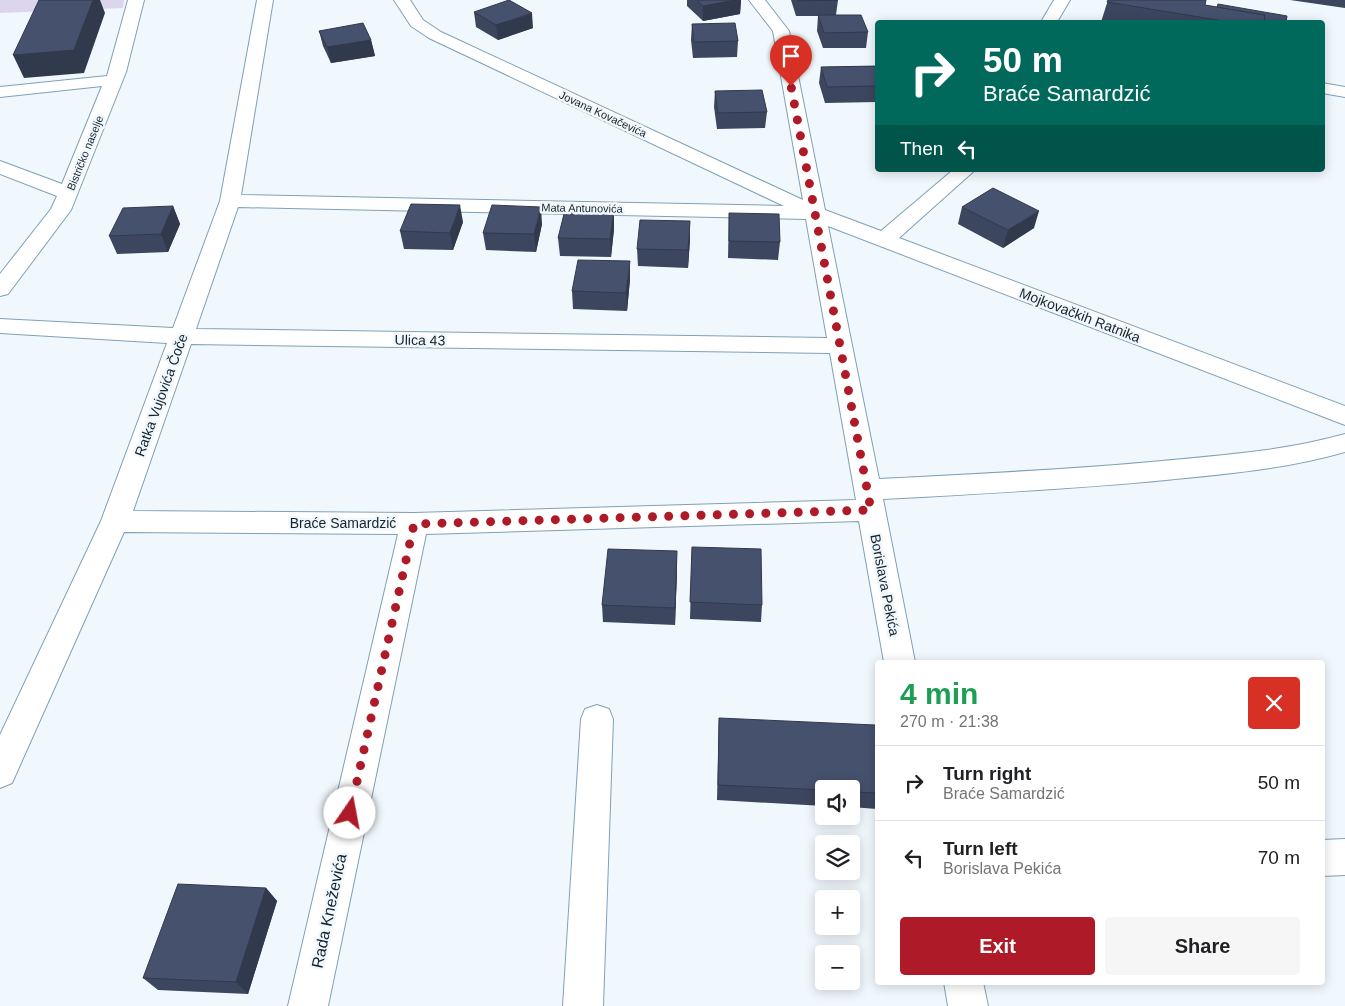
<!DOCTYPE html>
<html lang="en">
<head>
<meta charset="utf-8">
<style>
	body { margin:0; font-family:Helvetica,sans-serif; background:#f6f6f6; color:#202124; height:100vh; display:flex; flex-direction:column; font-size:19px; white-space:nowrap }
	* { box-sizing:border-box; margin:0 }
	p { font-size:16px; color:#757577 }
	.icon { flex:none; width:28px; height:28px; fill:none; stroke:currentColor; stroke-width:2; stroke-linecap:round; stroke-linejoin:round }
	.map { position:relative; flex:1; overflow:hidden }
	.panel { position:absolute; left:875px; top:660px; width:450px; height:325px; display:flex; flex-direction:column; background:#fff; border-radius:5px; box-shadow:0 2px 12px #0003 }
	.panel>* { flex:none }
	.guide { position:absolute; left:875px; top:20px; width:450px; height:152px; border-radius:5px; box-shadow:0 2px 12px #0003; background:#00695c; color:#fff; overflow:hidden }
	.buttons { position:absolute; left:815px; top:780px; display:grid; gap:10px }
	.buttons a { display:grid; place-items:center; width:45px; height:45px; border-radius:5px; background:#fff; box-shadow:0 2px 12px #0003; font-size:25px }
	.pin { position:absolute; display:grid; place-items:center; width:42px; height:42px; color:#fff; margin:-51px -21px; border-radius:50% 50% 50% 0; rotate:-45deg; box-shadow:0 0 5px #0007 }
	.pin .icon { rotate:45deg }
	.me { position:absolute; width:55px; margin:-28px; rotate:12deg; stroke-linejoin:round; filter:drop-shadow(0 0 4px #0008) }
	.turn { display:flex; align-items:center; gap:18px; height:105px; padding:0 25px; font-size:22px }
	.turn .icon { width:65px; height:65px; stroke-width:2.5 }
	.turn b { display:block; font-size:35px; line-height:42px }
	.then { display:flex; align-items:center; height:48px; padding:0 25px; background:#0003; gap:10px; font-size:19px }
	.round { display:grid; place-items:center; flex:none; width:52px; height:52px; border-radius:5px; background:#f6f6f6 }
	.head { display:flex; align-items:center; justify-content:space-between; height:85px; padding:0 25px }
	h1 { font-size:30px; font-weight:600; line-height:38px; color:#1e9e55 }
	.action { display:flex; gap:10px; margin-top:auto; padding:10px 25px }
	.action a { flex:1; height:58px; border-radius:5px; background:#ae1a27; color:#fff; font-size:20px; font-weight:600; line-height:58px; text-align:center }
	.action a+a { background:#f6f6f6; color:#202124 }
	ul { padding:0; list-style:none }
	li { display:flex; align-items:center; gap:15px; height:75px; padding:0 25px; border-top:1px solid #e0e0e0 }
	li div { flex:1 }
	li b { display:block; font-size:19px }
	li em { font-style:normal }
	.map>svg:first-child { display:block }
	.green { fill:#dbd5ed }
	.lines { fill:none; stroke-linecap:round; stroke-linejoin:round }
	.minor-casing { stroke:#7fa0b6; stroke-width:2 }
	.minor { fill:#fff; fill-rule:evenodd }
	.wall { fill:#3c465e }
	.shaded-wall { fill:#31394c }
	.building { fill:#46516d; stroke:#31394c }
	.route { stroke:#ae1a27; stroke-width:9; stroke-dasharray:0 16.2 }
	.labels { text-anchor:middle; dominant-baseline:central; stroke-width:5; stroke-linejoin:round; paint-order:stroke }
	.far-street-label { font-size:11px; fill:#15222b; stroke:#f1f8fd }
	.street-label { font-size:14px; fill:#15222b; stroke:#f1f8fd }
	.near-street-label { font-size:16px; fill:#15222b; stroke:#f1f8fd }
</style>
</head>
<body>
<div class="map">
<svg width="1345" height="1006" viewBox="0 0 1345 1006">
	<rect width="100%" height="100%" fill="#f1f8fd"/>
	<path class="green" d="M0,0h124l-1,8 -123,5z"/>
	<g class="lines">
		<g class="minor-casing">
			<g id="minor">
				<path d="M128,0h16l-18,72 -55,138 -63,84 -8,2v-22l51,-65 6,-13 -57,-22v-13l62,23 40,-98 -102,11v-10l107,-11z"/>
				<path d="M257,0h16l-32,195 543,11 -355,-168 -18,-12 -17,-26h16l13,20 18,12 362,168 -30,-169 -24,-31h16l24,31 36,179 56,21 72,-61h22l-76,68 446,168v19l-517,-199 51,253c94,-5 189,-9 283,-18 62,-6 123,-10 183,-27v18c-59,17 -118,22 -179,28 -94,9 -189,14 -283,19l32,163h-31l-25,-141 -433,13 -98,472h-40l110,-472 -274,-2 -112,251 -12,5v-53l101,-214 66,-178 -167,-10v-14l173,9 47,-127zM238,207l568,12 21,119 -631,-9zM191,344l639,9 26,147 -442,13 -281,-2z"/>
				<path d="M1054,0h16l-13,22h-16z"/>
				<path d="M1322,83l23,4v10l-23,-4z"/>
				<path d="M597,705l12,4 4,10 -10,287h-40l18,-287 4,-10z"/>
				<path d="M1345,839v36l-23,1v-36z"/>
				<path d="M944,982h39l5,24h-40z"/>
			</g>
		</g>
		<use href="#minor" class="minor"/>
	</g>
	<g class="wall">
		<path d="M687,0h54l-1,14 -37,7 -16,-15z"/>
		<path d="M791,0h47l-2,15 32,17 -2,16h-43l-6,-17 1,-15h-22z"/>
		<path d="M1108,0l97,5 81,17h-185z"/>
		<path d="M1290,0h55v8z"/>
		<path d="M474,12l59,16 -35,12 -22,-13z"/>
		<path d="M692,24l46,17 -1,16 -44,1 -2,-18z"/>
		<path d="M319,31l52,9 4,16 -44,7 -8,-17z"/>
		<path d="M878,66v36l-53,1 -6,-20 2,-16z"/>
		<path d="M715,91l52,21 -2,16 -48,1 -3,-22z"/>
		<path d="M173,206l7,18 -12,28 -51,2 -8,-18z"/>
		<path d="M962,207l72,21 -31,20 -45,-24z"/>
		<path d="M614,211v18l-3,28 -51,-1 -2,-18z"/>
		<path d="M729,213l51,29 -2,18 -50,-2z"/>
		<path d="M463,222l-10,28 -49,-1 -4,-18z"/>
		<path d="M542,224l-6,28 -50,-2 -3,-17z"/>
		<path d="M690,239l-2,29 -50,-2 -1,-17z"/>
		<path d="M630,279l-3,32 -54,-2 -1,-18z"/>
		<path d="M692,547l70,58 -1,17 -71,-3z"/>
		<path d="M677,569l-2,56 -72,-3 -1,-17z"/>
		<path d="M719,718l159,30 -1,61 -26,-2v-18h-27v17l-107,-6z"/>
		<path d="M266,888l11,13 -29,93 -90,-4 -15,-12z"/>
	</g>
	<g class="shaded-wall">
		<path d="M93,0h7l5,13 -21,60 -60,5 -11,-23z"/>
		<path d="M736,0h5l-1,14 -37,7v-15z"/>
		<path d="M532,13l1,15 -35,12 -2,-15z"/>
		<path d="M371,40l4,16 -44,7 -4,-16z"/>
		<path d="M460,205l3,17 -10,28 -3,-17z"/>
		<path d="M173,206l7,18 -12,28 -7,-18z"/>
		<path d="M541,207l1,17 -6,28 -2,-18z"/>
		<path d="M614,211v18l-3,28 -1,-18z"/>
		<path d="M1039,211l-5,17 -31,20 5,-18z"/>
		<path d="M690,221v18l-2,29v-18z"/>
		<path d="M630,261v18l-3,32 -1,-18z"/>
		<path d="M677,551v18l-2,56v-17z"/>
		<path d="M266,888l11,13 -29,93 -12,-12z"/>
	</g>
	<g class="building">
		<path d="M39,0h54l-19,50 -61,5z"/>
		<path d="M509,0l23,13 -36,12 -22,-13z"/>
		<path d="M697,0h39l-33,6z"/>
		<path d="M797,0h41l-41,1z"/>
		<path d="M1108,0h98l-1,5 60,10 -1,7h-34l-123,-20z"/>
		<path d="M1218,4l69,12 -1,6h-22l1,-7 -48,-8z"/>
		<path d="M818,15h43l7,17 -44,1z"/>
		<path d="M363,23l8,17 -44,7 -8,-16z"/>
		<path d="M735,23l3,18 -44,1 -2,-18z"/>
		<path d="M878,66v20l-51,1 -6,-20z"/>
		<path d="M762,90l5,22 -49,1 -3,-22z"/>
		<path d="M993,188l46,23 -31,19 -46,-23z"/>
		<path d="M411,204l49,1 -10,28 -50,-2z"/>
		<path d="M492,205l49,2 -7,27 -51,-1z"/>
		<path d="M173,206l-12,28 -52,2 14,-28z"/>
		<path d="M565,210l49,1 -4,28 -52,-1z"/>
		<path d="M729,213l50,1 1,28 -51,-1z"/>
		<path d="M640,220l50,1 -2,29 -51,-1z"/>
		<path d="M578,260l52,1 -4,32 -54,-2z"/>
		<path d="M692,547l69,2 1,56 -72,-3z"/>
		<path d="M608,549l69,2 -2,57 -73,-3z"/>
		<path d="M719,718l156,7 3,23v45l-27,-1v-3h-27v1l-106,-5z"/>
		<path d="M178,884l88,4 -30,94 -93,-4z"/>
	</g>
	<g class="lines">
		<path class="route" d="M350,813l64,-289 457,-14 -80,-424"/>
	</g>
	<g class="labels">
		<g class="far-street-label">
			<text transform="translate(603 114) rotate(25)">Jovana Kovačevića</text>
			<text transform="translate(85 153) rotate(-68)">Bistričko naselje</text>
			<text transform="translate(582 208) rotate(1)">Mata Antunovića</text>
		</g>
		<g class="street-label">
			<text transform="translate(1080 315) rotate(21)">Mojkovačkih Ratnika</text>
			<text transform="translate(420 340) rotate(1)">Ulica 43</text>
			<text transform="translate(161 395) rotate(-70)">Ratka Vujovića Čoče</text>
			<text x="343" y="523">Braće Samardzić</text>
			<text transform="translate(885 585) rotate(79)">Borislava Pekića</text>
		</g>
		<g class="near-street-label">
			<text transform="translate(329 911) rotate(-78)">Rada Kneževića</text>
		</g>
	</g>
</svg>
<div class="buttons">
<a><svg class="icon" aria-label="sound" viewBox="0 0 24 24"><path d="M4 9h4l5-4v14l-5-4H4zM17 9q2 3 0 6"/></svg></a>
<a><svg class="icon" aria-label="layers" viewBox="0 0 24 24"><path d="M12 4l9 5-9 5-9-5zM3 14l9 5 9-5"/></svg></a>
<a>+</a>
<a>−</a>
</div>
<div class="pin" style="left:791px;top:86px;background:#d93025"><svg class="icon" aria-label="arrive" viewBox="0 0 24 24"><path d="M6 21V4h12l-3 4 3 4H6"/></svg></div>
<svg class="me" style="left:350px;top:813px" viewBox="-20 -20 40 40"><circle r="19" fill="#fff"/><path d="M0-13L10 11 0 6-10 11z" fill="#ae1a27"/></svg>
<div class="guide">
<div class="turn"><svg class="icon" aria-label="right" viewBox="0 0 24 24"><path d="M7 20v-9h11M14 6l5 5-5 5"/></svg><div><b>50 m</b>Braće Samardzić</div></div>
<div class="then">Then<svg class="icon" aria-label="left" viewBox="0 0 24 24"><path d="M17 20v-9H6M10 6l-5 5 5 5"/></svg></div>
</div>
<section class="panel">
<div class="head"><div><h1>4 min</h1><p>270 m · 21:38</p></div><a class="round" style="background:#d93025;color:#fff"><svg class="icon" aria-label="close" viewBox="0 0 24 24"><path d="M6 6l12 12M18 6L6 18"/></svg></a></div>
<ul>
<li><svg class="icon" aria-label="right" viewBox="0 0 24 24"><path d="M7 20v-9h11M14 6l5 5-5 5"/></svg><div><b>Turn right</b><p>Braće Samardzić</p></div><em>50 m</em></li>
<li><svg class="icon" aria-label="left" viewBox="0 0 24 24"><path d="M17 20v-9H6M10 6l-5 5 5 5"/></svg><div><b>Turn left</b><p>Borislava Pekića</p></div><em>70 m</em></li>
</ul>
<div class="action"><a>Exit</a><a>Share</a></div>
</section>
</div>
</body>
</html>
